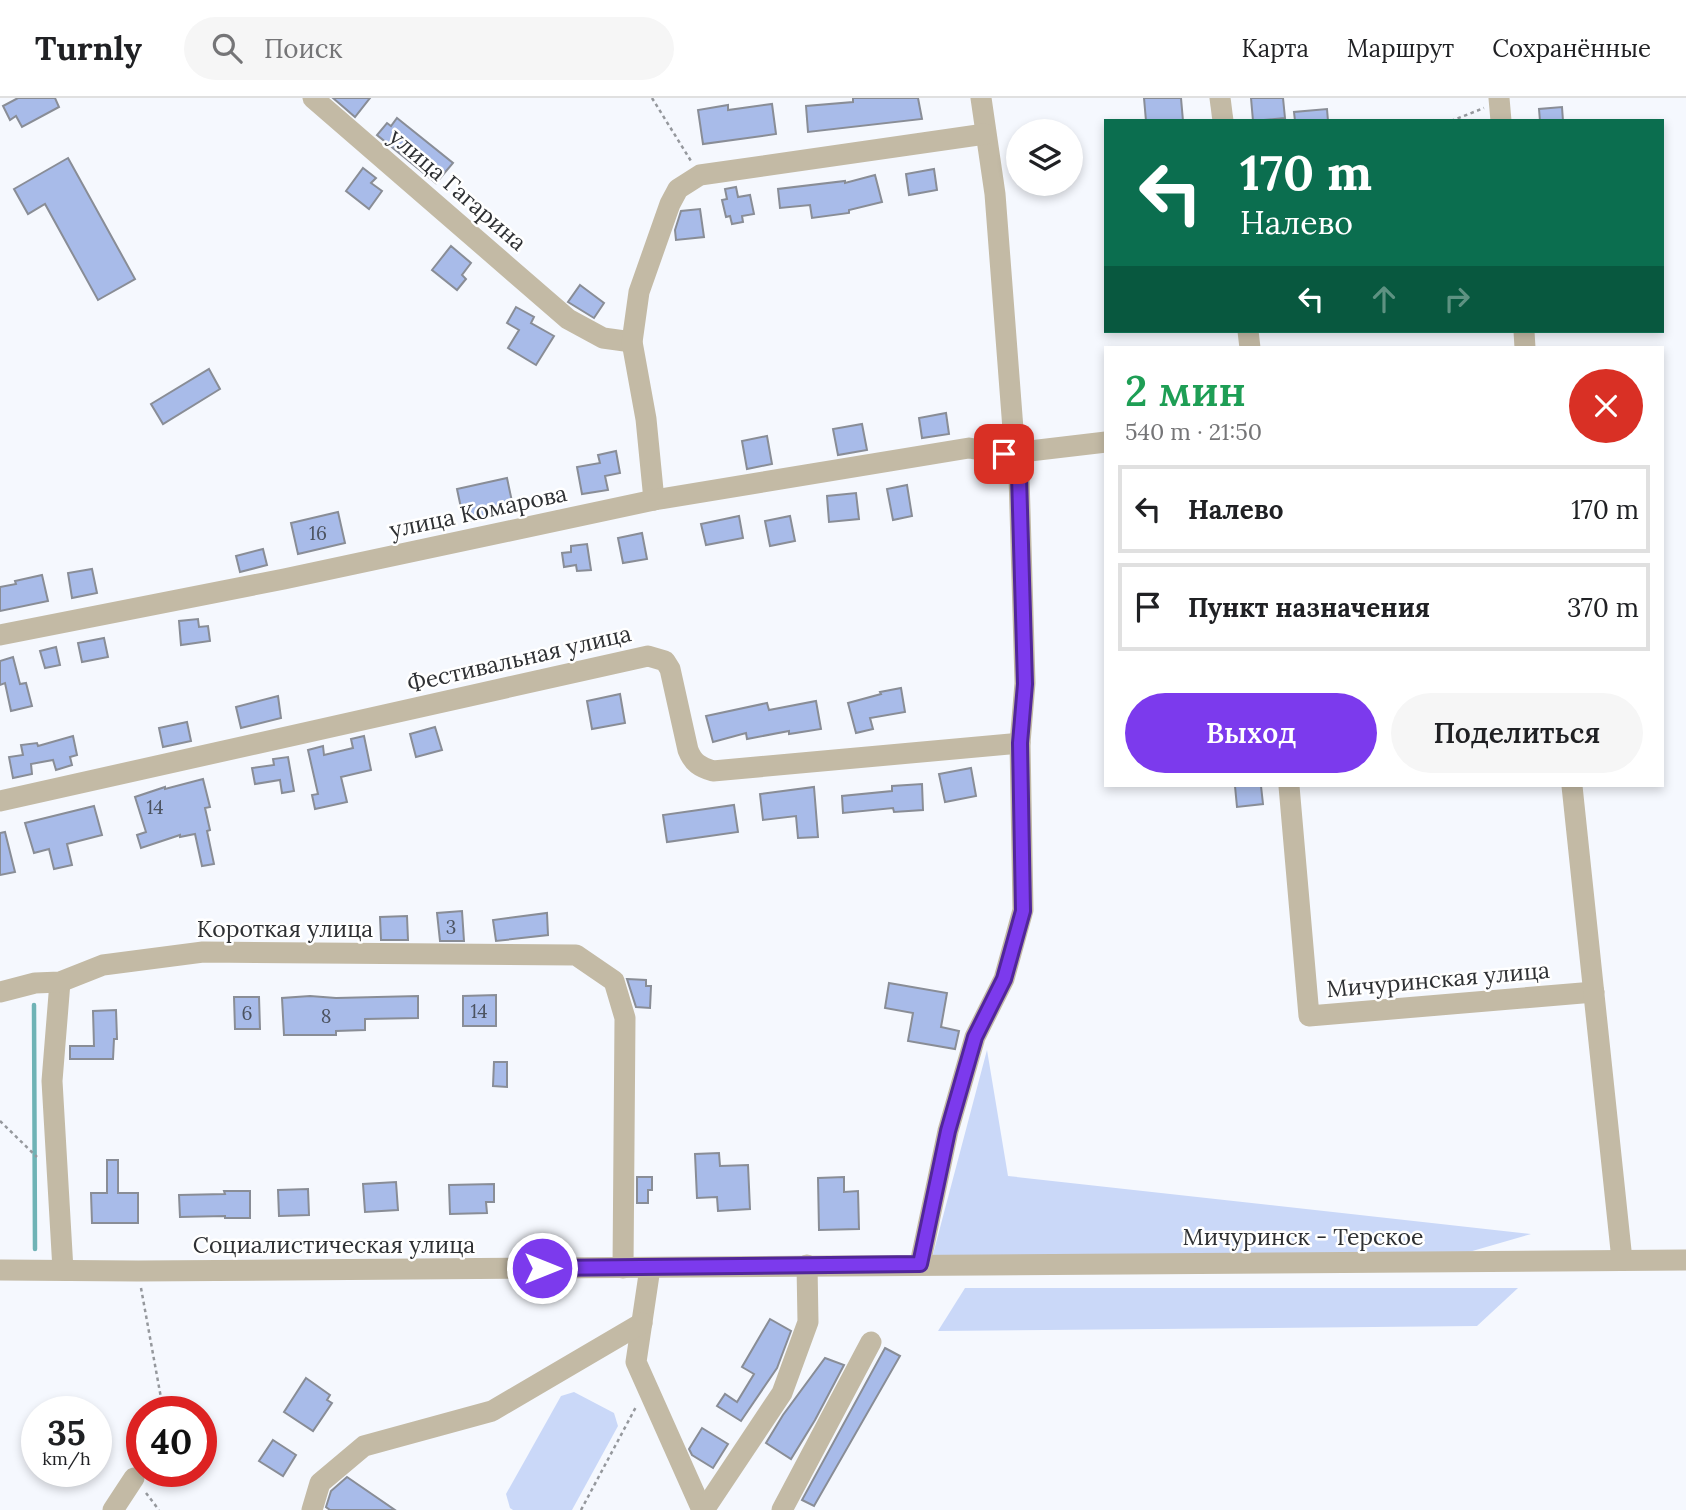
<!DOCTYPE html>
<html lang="ru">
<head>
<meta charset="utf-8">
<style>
	body { margin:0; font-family:Lora,serif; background:#f6f6f6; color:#202124; height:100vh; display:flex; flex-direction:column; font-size:26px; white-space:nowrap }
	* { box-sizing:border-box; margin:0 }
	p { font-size:23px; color:#757577 }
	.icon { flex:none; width:38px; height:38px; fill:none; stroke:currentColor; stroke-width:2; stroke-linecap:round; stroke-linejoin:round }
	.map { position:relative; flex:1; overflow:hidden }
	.drawer { position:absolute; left:1104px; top:248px; width:560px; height:441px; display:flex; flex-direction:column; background:#fff; border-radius:0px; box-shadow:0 4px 10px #0003 }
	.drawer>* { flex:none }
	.top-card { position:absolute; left:1104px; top:21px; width:560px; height:214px; border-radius:0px; box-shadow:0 4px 10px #0003; background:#0b6e4f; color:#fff; overflow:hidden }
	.buttons { position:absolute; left:1006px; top:21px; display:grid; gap:14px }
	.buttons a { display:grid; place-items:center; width:77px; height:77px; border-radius:50%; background:#fff; box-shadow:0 4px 10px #0003; font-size:35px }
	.speed { position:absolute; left:21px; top:1298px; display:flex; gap:14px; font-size:35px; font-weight:700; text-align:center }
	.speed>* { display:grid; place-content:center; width:91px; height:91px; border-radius:50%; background:#fff; box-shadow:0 4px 10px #0003; line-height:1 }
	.speed small { font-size:18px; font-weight:400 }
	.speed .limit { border:10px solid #d22; background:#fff; color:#111 }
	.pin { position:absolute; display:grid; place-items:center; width:60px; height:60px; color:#fff; margin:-30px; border-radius:14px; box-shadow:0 4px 10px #0006 }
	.me { position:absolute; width:77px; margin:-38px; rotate:90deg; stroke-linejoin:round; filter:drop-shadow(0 0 5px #0008) }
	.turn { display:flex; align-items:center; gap:24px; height:147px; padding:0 21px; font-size:32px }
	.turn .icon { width:91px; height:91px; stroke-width:2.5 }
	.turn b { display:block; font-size:49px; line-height:60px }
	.lanes { display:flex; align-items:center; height:66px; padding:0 21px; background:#0003; justify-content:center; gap:35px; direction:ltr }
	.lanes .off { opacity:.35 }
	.round { display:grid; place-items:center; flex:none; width:74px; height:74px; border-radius:37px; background:#f6f6f6 }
	.headline { display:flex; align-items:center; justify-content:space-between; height:119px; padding:0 21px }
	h1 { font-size:42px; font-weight:600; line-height:52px; color:#1e9e55 }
	.primary-button { display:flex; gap:14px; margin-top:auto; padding:14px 21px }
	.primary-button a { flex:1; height:80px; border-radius:42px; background:#7c3aed; color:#fff; font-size:28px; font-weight:600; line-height:80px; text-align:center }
	.primary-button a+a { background:#f6f6f6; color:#202124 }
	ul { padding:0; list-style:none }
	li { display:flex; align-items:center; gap:21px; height:88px; margin:0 14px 10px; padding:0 7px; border:4px solid #e0e0e0; border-radius:0px }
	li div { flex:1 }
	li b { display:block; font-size:26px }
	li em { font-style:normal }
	header { display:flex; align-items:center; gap:42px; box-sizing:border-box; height:98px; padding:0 35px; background:#fff; border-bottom:2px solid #e0e0e0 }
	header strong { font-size:33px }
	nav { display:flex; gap:38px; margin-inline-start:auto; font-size:24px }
	.search { width:490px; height:63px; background:#f6f6f6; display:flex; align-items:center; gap:18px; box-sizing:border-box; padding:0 24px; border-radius:38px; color:#757577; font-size:26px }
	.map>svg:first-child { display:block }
	.green { fill:#cad8f8 }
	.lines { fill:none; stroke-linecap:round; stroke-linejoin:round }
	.stream { stroke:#6fb3b6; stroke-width:4.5 }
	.building { fill:#a8bbe9; stroke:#898d96; stroke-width:2 }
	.path { stroke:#95989d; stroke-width:2.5; stroke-dasharray:3.5 3.5; stroke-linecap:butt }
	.minor { stroke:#c3baa5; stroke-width:21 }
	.route-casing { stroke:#51269a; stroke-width:18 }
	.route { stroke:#7c3aed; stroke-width:12 }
	.labels { text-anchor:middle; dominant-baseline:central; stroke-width:5; stroke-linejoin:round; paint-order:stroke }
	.number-label { font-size:19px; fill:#4c5360 }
	.street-label { font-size:23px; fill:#2e3033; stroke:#fff }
</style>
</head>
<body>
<header>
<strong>Turnly</strong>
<div class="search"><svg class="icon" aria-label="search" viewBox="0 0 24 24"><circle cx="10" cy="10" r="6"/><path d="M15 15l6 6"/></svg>Поиск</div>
<nav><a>Карта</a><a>Маршрут</a><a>Сохранённые</a></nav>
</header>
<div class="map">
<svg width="1686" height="1412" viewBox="0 0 1686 1412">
	<rect width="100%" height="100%" fill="#f5f8fe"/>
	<g class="green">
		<path d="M987,952l21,126 523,58 -69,20 -530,4z"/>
		<path d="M965,1190h553l-41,38 -539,5z"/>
		<path d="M574,1294l40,21 4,13 -46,84h-59l-3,-2 -4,-14 55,-98z"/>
	</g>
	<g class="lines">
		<path class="stream" d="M34,907l1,244"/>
	</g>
	<g class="building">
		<path d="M18,0h37l4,9 -37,20 -6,-11 -6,4 -7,-14z"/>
		<path d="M333,0h37l-15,19z"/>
		<path d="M853,0h65l4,21 -114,13 -2,-26 47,-4z"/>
		<path d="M1144,0h37l2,23h-37z"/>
		<path d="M1251,0h32l2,20 -32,3z"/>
		<path d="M772,6l4,30 -73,10 -5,-34 30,-5v5z"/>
		<path d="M1562,9l1,14h-23l-1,-12z"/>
		<path d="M1327,11l1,12h-33l-1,-9z"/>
		<path d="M397,20l56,45 -17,20 -59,-48 10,-12 4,3z"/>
		<path d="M68,60l67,121 -37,21 -53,-96 -17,10 -14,-25z"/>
		<path d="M363,70l13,10 -5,5 11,8 -13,18 -23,-18z"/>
		<path d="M934,71l3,21 -28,5 -3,-21z"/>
		<path d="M875,77l7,27 -33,8v3l-37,5 -2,-13 -30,3 -2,-19 67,-8v2z"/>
		<path d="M736,89l2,10 12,-2 4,19 -12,2 1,6 -11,2 -2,-8 -4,1 -4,-17 5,-1 -2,-10z"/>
		<path d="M700,111l4,28 -28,3 -1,-10 6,-19z"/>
		<path d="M451,148l20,17 -9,12 4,4 -9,11 -25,-20z"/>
		<path d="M580,187l24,18 -10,15 -26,-16z"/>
		<path d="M516,209l18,10 -3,6 23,13 -18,29 -28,-17 11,-18 -12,-7z"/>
		<path d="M209,271l11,20 -57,35 -12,-20z"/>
		<path d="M946,315l3,21 -27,4 -3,-20z"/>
		<path d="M862,326l5,26 -29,5 -5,-26z"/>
		<path d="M767,338l5,28 -25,5 -5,-28z"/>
		<path d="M616,353l4,22 -15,3 3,14 -26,4 -5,-27 23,-4 -2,-8z"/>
		<path d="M507,380l7,33 -50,11 -7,-33z"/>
		<path d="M907,387l5,31 -19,4 -6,-31z"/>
		<path d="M856,395l3,26 -30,3 -2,-26z"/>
		<path d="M338,414l7,31 -47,11 -7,-31z"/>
		<path d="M739,418l4,22 -37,7 -5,-21z"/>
		<path d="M790,418l5,25 -25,5 -5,-25z"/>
		<path d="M642,435l5,26 -24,4 -5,-25z"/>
		<path d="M587,446l4,26 -14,1 -1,-6 -12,2 -2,-14 9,-1v-6z"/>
		<path d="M263,451l4,16 -27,7 -4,-16z"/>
		<path d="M92,471l5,24 -25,5 -4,-25z"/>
		<path d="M42,477l6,26 -48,10v-24l16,-3 -1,-3z"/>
		<path d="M198,521l1,8 9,-1 2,15 -29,4 -2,-24z"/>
		<path d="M104,540l4,19 -26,5 -4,-19z"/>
		<path d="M56,549l4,18 -15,3 -5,-17z"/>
		<path d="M13,559l7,27 6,-1 6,23 -21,5 -6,-28 -5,2v-24z"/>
		<path d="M901,590l4,24 -35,6 3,11 -17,4 -8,-30 33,-9 -1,-2z"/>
		<path d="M620,596l5,29 -33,6 -5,-28z"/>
		<path d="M278,598l3,22 -40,10 -5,-21z"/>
		<path d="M816,603l5,28 -32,5v-3l-42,8 -1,-6 -33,9 -7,-26 61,-13 2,7z"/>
		<path d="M187,624l4,19 -28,6 -4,-19z"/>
		<path d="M435,629l7,23 -26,7 -6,-23z"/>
		<path d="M73,638l4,19 -7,2 2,8 -16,5 -3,-10 -22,4 1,10 -19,4 -4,-21 14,-2 -2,-10 16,-2 1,3z"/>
		<path d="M364,638l7,34 -30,7 6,25 -32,7 -3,-14 6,-1 -10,-44 15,-4 1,9 29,-7 -2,-9z"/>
		<path d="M288,659l6,34 -12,2 -2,-13 -25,4 -3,-16 22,-3 -1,-6z"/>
		<path d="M971,670l5,28 -31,6 -6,-28z"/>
		<path d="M203,681l7,28 -5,1 5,22 -3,1 7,33 -12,2 -7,-32 -15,3v-2l-39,13 -4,-13 9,-3 -11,-35 30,-10v2z"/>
		<path d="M922,686l1,26 -29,2 -1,-4 -50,5 -1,-17 50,-5v-5z"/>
		<path d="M1235,688h26l2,18 -26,3z"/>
		<path d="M814,689l4,50 -20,1 -2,-22 -33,4 -3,-26z"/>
		<path d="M734,707l4,27 -71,10 -4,-27z"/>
		<path d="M94,708l8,29 -35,9 5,21 -18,4 -5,-20 -15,4 -9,-30z"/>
		<path d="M5,734l10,40 -15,3v-42z"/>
		<path d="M462,813l2,30h-24l-3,-28z"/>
		<path d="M547,815l1,22 -52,6 -3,-21z"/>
		<path d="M407,818l1,24h-27l-1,-23z"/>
		<path d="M627,881l19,1v6h5l-1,22 -14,-1z"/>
		<path d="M889,885l58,10 -6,34 18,4 -4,18 -47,-8 5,-28 -28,-5z"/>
		<path d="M496,897v31h-33v-30z"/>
		<path d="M310,898l26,2 82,-2v22l-53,1v11l-29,1v4h-52l-2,-37z"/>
		<path d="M234,899h25l1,32h-25z"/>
		<path d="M116,912l1,29h-3l-1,20h-43v-13h24l-1,-35z"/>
		<path d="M494,964h13v25l-14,-1z"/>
		<path d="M719,1055l1,13 28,-1 2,44 -32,2 -1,-14 -20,1 -2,-44z"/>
		<path d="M107,1062h11v33h20v30h-46l-1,-30h16z"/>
		<path d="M637,1079h15v13h-4v13h-11z"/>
		<path d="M844,1079v15l14,-1 1,38 -40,1 -1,-52z"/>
		<path d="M396,1084l2,28 -33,2 -2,-28z"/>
		<path d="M494,1086v18h-8l1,11 -37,1 -1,-29z"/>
		<path d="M308,1091l1,26 -30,1 -1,-26z"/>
		<path d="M224,1093h26v27h-25v-2l-45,1 -1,-22 46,-1z"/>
		<path d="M770,1221l21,12 -14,37 -36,53 -24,-15 8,-12 12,8 17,-28 -12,-7z"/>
		<path d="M885,1250l15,8 -86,150 -12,-6z"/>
		<path d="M825,1260l19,7 -29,55 -24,39 -25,-16 17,-28z"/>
		<path d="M306,1280l24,17 -3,5 5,3 -19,28 -29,-19z"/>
		<path d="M702,1330l26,16 -15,24 -21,-13 -3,-6z"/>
		<path d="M273,1342l23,15 -13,21 -24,-15z"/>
		<path d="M347,1379l48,33h-65l-4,-3 5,-16z"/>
	</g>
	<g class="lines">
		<g class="path">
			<path d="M652,0l39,63"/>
			<path d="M1451,23l33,-13"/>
			<path d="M0,1023l37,36"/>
			<path d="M141,1190l22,121 -2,3"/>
			<path d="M146,1395l13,17"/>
			<path d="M581,1412l56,-105"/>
		</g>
		<g class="minor">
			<path d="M313,0l255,221 35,19 29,4"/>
			<path d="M981,0l14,96 18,235 -9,25 102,-12"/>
			<path d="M1220,0l3,23"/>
			<path d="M1499,0l2,23"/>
			<path d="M1248,233l2,17"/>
			<path d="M1524,233l1,17"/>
			<path d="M654,402l-8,-81 -14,-77 7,-50 31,-88 8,-15 22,-14 285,-41"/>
			<path d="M0,537l284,-56 370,-79 315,-52 35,6 15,22 6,207 -5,60 3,167 -19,69 -29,58 -27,94 -28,133"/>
			<path d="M1289,688l20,230 285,-24"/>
			<path d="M1572,688l50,474"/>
			<path d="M0,703l648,-145 17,5 5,8 18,81c5,13 12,17 25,21l307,-28"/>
			<path d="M60,884l-8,99 11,189"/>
			<path d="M0,894l35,-9 25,-1 43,-17 100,-13 373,3 38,26 11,37 -2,250"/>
			<path d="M650,1170l-14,94 66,148"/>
			<path d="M0,1172l138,1 1548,-11"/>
			<path d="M113,1412l21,-32"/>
			<path d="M312,1412l8,-27 44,-37 128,-35 150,-88"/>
			<path d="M704,1412l78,-117 26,-71 -1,-57"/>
			<path d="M782,1412l89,-168"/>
		</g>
	</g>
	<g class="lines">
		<g class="route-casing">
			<path id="route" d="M542,1170l378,-4 28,-133 27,-94 29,-58 19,-68 -3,-168 5,-59 -6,-209 -15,-21"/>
		</g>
		<use href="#route" class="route"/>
	</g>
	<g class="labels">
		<g class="number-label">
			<text x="318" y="435">16</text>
			<text x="155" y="709">14</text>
			<text x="451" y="829">3</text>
			<text x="479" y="913">14</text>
			<text x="247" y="915">6</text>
			<text x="326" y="918">8</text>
		</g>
		<g class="street-label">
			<text transform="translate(458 91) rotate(41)">улица Гагарина</text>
			<text transform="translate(478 413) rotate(-12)">улица Комарова</text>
			<text transform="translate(519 560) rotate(-13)">Фестивальная улица</text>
			<text x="285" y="830">Короткая улица</text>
			<text transform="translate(1438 881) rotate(-5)">Мичуринская улица</text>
			<text x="1303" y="1138">Мичуринск - Терское</text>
			<text x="334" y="1146">Социалистическая улица</text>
		</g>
	</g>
</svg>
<div class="buttons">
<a><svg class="icon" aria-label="layers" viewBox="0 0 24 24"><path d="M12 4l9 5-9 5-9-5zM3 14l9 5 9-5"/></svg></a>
</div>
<div class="speed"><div>35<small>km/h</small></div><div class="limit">40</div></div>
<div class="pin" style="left:1004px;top:356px;background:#d93025"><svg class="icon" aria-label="arrive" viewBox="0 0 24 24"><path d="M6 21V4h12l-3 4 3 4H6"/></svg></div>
<svg class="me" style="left:542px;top:1170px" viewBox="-20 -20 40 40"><circle r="17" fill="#7c3aed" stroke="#fff" stroke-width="3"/><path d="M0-11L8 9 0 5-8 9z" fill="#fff"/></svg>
<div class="top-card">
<div class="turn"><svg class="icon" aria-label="left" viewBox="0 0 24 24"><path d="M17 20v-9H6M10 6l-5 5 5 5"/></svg><div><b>170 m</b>Налево</div></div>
<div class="lanes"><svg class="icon" aria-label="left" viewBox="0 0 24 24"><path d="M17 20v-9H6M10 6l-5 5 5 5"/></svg><svg class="icon off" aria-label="ahead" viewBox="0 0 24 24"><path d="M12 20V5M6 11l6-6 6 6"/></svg><svg class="icon off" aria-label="right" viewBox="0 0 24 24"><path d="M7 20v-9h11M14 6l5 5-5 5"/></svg></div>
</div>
<section class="drawer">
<div class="headline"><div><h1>2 мин</h1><p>540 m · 21:50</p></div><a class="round" style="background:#d93025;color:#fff"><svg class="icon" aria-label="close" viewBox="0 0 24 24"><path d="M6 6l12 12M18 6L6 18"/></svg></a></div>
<ul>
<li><svg class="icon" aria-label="left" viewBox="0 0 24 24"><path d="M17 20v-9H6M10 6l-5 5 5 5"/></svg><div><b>Налево</b></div><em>170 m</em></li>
<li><svg class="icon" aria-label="arrive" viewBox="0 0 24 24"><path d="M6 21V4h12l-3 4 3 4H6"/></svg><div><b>Пункт назначения</b></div><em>370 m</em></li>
</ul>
<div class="primary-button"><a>Выход</a><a>Поделиться</a></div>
</section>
</div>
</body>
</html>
